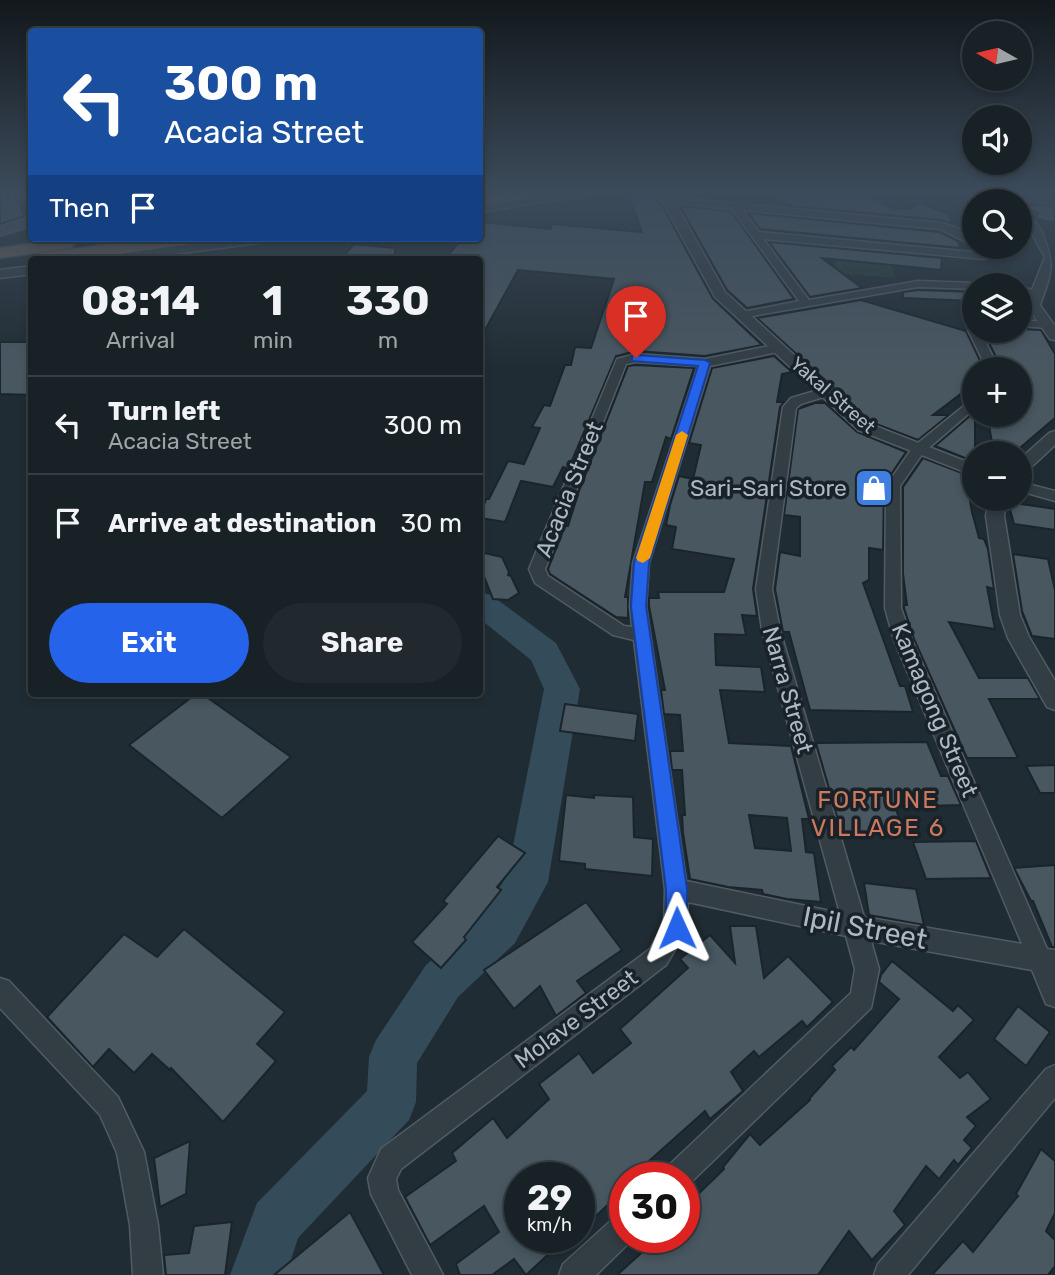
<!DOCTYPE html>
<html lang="en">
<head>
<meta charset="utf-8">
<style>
	body { margin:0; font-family:Rubik,sans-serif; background:#21292e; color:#f1f3f6; height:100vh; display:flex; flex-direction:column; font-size:26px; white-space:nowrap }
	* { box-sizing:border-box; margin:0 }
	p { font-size:23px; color:#9fa3a7 }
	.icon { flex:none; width:38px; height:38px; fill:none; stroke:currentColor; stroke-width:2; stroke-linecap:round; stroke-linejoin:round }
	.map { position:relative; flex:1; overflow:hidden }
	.drawer { position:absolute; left:28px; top:256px; width:455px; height:441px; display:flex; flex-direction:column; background:#182126; border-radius:7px; box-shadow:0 4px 10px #0003,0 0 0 2px #363e43 }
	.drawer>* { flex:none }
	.hud { position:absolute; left:28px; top:28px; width:455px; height:214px; border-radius:7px; box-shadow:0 4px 10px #0003,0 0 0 2px #363e43; background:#1a4fa0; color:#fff; overflow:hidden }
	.needle { width:46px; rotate:278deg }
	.buttons { position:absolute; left:962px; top:21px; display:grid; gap:14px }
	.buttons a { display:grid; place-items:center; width:70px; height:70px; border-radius:50%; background:#182126; box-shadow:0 4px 10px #0003,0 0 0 2px #363e43; font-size:35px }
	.speed { position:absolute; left:504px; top:1162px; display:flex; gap:14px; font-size:35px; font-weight:700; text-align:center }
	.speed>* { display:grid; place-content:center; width:91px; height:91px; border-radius:50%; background:#182126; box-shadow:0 4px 10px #0003,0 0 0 2px #363e43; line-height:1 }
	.speed small { font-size:18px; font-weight:400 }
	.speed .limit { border:10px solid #d22; background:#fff; color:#111 }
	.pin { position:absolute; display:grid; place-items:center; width:60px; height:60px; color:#fff; margin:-72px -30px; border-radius:50% 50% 50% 0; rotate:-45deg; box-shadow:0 0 7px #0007 }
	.pin .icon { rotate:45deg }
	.me { position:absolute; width:77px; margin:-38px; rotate:359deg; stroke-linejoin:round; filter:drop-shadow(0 0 5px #0008) }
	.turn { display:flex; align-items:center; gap:24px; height:147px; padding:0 21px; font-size:32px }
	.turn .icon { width:91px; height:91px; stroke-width:2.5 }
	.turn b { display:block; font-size:49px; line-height:60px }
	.then { display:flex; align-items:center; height:66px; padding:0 21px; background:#0003; gap:14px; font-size:26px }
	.eta { display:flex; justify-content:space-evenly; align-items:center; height:119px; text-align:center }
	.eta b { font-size:42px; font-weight:700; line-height:49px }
	.button { display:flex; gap:14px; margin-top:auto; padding:14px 21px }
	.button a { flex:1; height:80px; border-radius:42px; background:#2563eb; color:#fff; font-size:28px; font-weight:700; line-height:80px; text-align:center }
	.button a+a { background:#21292e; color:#f1f3f6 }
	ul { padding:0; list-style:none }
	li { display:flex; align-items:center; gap:21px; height:98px; padding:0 21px; border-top:2px solid #363e43 }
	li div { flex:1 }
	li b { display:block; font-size:26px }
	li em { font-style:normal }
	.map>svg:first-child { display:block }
	.green { fill:#263a36 }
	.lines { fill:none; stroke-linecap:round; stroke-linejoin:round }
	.river { fill:#344b5a; fill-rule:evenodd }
	.building { fill:#485760; stroke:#1a242b; stroke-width:2; fill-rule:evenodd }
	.minor-casing { stroke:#505b63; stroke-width:3 }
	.tertiary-casing { stroke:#505b63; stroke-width:3 }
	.secondary-casing { stroke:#505b63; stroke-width:4 }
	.motorway-casing { stroke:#3d484f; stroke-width:3 }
	.minor { fill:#333d44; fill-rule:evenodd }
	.tertiary { fill:#333d44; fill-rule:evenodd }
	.secondary { fill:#414d57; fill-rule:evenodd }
	.motorway { fill:#6a5b50; fill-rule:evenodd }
	.route { fill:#2563eb; stroke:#184099; stroke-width:2 }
	.slow { fill:#f59e0b }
	.labels { text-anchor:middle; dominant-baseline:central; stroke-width:7; stroke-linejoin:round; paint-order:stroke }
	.far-street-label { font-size:19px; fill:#adb9c2; stroke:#192229 }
	.poi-label { font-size:23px; fill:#adb9c2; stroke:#192229; text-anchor:end }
	.street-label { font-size:23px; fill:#adb9c2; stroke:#192229 }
	.neighbourhood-label { font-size:24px; letter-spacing:2px; fill:#cc795e; stroke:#192229 }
	.near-street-label { font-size:28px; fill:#adb9c2; stroke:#192229 }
</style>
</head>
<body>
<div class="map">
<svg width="1055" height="1275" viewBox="0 0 1055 1275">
	<rect width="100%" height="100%" fill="#202c33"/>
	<path class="green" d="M835,260l57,5 3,13 -59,-5z"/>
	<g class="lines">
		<path class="river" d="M480,592l11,3 65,48 24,46 -32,193 -33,61 -57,54 -41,66 -1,39 -7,18 -111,118 -12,37h-56l27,-72 110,-112 2,-34 7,-17 50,-75 57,-52 24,-37 37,-187 -13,-29 -51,-41z"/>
	</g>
	<g class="building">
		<path d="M0,191h12l13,25 -25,8z"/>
		<path d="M761,191h106l1,5 26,13h15l11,-6 28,11 4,10 -11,-4 -149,-14z"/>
		<path d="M645,192l16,12 52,95 49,46 -57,11 -69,-5 -20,5 -53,126 3,-14 -3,-1 -10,20 -32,-6 -16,41 -25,-4 6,-19h3l19,-38 16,3 16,-36 -8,-1 12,-22 6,1 15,-41h6l4,-18 16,1 23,-69 -96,-9 -38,69v-80h-35l17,-21h18v-16l70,7 2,-5 90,8 -14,-38z"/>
		<path d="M1035,204l20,3v16l-20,-5 3,-5 -10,-5z"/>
		<path d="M680,206l51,5 63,88 -47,9 -20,-18z"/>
		<path d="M748,213l191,19 19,9 2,7 -200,-19z"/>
		<path d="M769,242l173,16 -1,12 -119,-12 40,30 -52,9z"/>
		<path d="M354,244l41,4v11h-54z"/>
		<path d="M918,290l56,2 1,9 -72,-3v-6z"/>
		<path d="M861,300l105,31 18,38h-9v14l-42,32h16l-31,25 -47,-18 -114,-104z"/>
		<path d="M1020,329l21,1 14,24v64l-41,35h-20l-7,-38h33v-46h-18l-16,-32 4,1 -4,-7z"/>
		<path d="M0,342h32v53l-32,-1z"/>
		<path d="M774,356l18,16 -10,2 -5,28h7l-4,5 -27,182 4,27 -15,-1 4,20 -31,-1 1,31 45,2 4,25 -45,-2 9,53 62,3 18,73h-7l4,33 8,1 7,49 -34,-3 -24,-5 -1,-4 -34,-3 -38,-8 -7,-46 -1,-18h3l-3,-45h-10l-2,-19h13l-3,-36 -16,-1 -3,-24h4l-16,-84v-8h10l-1,-6h66l10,-33 -62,-10 4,-22 -10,-2 4,-20 9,-29 14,3 8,-34 -12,-2 23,-75zM749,815l38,3 4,33 -36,-3z"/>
		<path d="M636,365l58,3 -23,71 -5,-2 -14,45h-7l-20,115h3v21l-12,-1 -66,-43 -2,-5 17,-43h3l11,-35 49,-125z"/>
		<path d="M815,403h10l32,29 49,20 -22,33 -1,65 -14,-2v32l-6,3 37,103h5l8,26 -103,-2 -21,-78h-6l-8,-43 5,-37 20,4v-39l-16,-2 14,-106z"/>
		<path d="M971,415h4v47l-40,-16z"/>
		<path d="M923,458l52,20v18l-6,-2 3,18 7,26 5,1 4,10 6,40 -7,-2 8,42 -46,-7 30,56h49l12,21h-51l29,59h-51l-53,-119 -10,-31v-3h3l-4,-31v-87z"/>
		<path d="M1008,502l47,7v21l-41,-6z"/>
		<path d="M480,552l22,5 7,15 -1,3 3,1 8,17 -11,7 -15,-1 -10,-25h-3z"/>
		<path d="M1013,554l35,5 7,31v49l-23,-3 -10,-25z"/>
		<path d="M197,693h4l90,64 -69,61 -93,-73z"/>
		<path d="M565,704l73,10 -3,27 -75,-10z"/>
		<path d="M927,742l14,34h7l13,29 -66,2 10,26 -63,1 -26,-91z"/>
		<path d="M1055,765v28h-15l-14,-27z"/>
		<path d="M566,795l28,3v-3l39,2 1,40 19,2 -1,37 -67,-7v-5l-26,-3z"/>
		<path d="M498,836l27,17 -28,34 4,3 -37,47 2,3 -25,28 -29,-26 35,-38 -4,-3z"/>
		<path d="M976,841l15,37 -65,1 -13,-37z"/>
		<path d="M1055,865v82h-3l-19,-46h-2l-17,-33z"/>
		<path d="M864,883l52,6 8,36 -55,-10z"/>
		<path d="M586,902l36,48 -45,31 9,12 -30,23 -16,-30 -26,23 -30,-39z"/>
		<path d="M730,926h26l8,52 24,-22 45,46 -26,25 -5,-6 -43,36 -5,-6 -23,21 12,19 -33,28 -5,-8 -75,67h-5v4l-14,13 3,4 -35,33v-54h-59v59h47l-41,38 -12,-16 -22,16h-32l-4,-11 43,-32 -15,-26 -54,39 -25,-48 51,-36 -4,-8 41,-35 14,20 42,-39 -10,-15 40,-31 14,20 38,-30 -11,-14 68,-61 -8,-9 30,-24 25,28z"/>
		<path d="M184,929l101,83 -28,32 19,17 -53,61 -52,-54 -1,2 -18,-16 -18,19 -25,-24 -16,18 -46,-50 77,-83 33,23z"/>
		<path d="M892,961l61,50 5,-6 16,15 -35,37 21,21 8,-6 23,27 -24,18 9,9 -12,14 8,8 -14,17 -4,-5 -15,19 -13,-13 -32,45 11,14 -33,35 -23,-29 -31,44h-201l42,-38h25v-23l8,-7 -3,-4 35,-34 -1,-2 27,-33 10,11 50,-45 -1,-1 26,-29 -3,-4 19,-19 3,3 45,-51 -20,-17 2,-7z"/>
		<path d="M1018,1006l32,26 -24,34 -32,-27z"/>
		<path d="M190,1141l-4,53 -26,13 -6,-49z"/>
		<path d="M1041,1149l14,12v52l-9,18 9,9v26l-7,9h-116l31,-34 10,11 45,-56 -2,-2z"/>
		<path d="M350,1212l34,63h-110z"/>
		<path d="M232,1222l-7,53h-59l-2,-20 25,-2 5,-27z"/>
	</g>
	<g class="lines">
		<g class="minor-casing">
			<g id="minor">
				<path d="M1015,192l40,7v6l-43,-8v-4z"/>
				<path d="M668,197l273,26 16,5 18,11 1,8 -36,-18 -198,-19 17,22 225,21 5,3 -5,3 -221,-20 46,61 109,-19 57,2 5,2h-5v4l-57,-2 -177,31 -6,-3 2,-2 62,-12 -67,-92 -67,-7 -2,-2z"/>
				<path d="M1020,201l22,31 -2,2 -8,-2 -12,-20z"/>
				<path d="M1020,287l23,5 -5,3 -18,-2z"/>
				<path d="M1020,320l27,2 6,3 -6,3 -27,-2z"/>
				<path d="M975,321v10h5l19,38h-12l-19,-39 3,-8z"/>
				<path d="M779,344l6,4 -2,3 -73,15 -61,197 -3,43 40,275 154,32 -78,-283 -6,-41 27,-182 8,-9 34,-10 6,4 -1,3 -29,9 -5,4 -24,181 8,41 84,287 158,27 -128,-304 -9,-32 1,-122 27,-39 62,-50v11l-52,45 -23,33 1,122 11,32 135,309 8,1v57l-9,-3 -14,-34 -161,-29 8,28 -8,39 -187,181v-11h-22l4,-10 185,-175 4,-24 -9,-33 -158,-34 -3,31 -19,32 -265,204 -5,10 2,11 45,85h-31l-41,-81 -3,-16 13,-29 269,-200 14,-24 1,-36 -31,-249 -21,-5 -78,-52 -6,-14 88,-210 19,-5 69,5zM636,362l62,4 -65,197 -3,43 2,21 -8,-1 -76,-50 -3,-7 81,-205z"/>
				<path d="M1020,482l35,9v10l-35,-10z"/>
				<path d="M0,978l9,3 109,116 26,55 14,73 5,50h-30l-3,-50 -13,-72 -17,-38 -100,-107z"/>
				<path d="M1055,1065v33l-147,177h-34l4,-11 168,-195z"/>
				<path d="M625,1213v24h10l-39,38h-37l4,-11 52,-47z"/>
			</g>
		</g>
		<g class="tertiary-casing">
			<g id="tertiary">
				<path d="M581,191h29l-130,21v-6z"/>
				<path d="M653,191h12l7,7 53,94 145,132 105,41v11l-117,-46 -143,-133 -52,-95z"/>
				<path d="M1037,229l4,1c14,34 12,39 -1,75l15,21v14l-5,-1 -24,-34 19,-48 -14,-25z"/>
				<path d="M240,238h32l-6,4 -128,17h-33l6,-4z"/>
				<path d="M32,266v8l-32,4v-8z"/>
				<path d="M1055,431v14l-29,27 -6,1v-14l29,-26z"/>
				<path d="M988,499h18l-2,17 16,99 9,22 26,44v29l-8,-3 -39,-69 -8,-23 -14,-99z"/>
			</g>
		</g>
		<g class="secondary-casing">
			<path id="secondary" d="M32,217v8l-32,10v-8z"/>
		</g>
		<g class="motorway-casing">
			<g id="motorway">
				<path d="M509,191h46l-8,5 -67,9v-10z"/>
				<path d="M158,238h49l-9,5 -116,16h-50l9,-6z"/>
				<path d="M65,239l9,5 -3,4 -71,10v-10z"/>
			</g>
		</g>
		<use href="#minor" class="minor"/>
		<use href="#tertiary" class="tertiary"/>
		<use href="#secondary" class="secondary"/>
		<use href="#motorway" class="motorway"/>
	</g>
	<linearGradient id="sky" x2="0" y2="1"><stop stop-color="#12181c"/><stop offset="0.52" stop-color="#3c4b5b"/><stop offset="1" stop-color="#3c4b5b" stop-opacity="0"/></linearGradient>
	<rect width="1055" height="370" fill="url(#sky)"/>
	<path class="route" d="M636,355l69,5 5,3 -61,200 -3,43 41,283v39l-3,7 -7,3 -8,-3 -3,-7v-39l-35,-283 3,-43 64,-197 -66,-5v-5z"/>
	<path class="slow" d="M682,431l6,4 -38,123 -7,5 -5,-2 -2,-3 40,-123z"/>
	<defs>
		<g id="shop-square" transform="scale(2.0125)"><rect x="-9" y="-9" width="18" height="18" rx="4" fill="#3f7fe0" stroke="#192229"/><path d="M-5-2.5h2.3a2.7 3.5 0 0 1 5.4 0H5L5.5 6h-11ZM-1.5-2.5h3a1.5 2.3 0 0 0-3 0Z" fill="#fff"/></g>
	</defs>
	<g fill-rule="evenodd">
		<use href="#shop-square" x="874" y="488"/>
	</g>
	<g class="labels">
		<g class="far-street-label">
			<text transform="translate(833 395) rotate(41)">Yakal Street</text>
		</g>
		<g class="poi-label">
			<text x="847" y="488">Sari-Sari Store</text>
		</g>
		<g class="street-label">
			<text transform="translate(569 489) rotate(-68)">Acacia Street</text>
			<text transform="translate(788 690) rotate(74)">Narra Street</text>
			<text transform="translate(935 710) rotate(67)">Kamagong Street</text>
			<text transform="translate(576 1019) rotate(-37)">Molave Street</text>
		</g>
		<g class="neighbourhood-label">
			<text x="878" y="800">FORTUNE<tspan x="878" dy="28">VILLAGE 6</tspan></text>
		</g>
		<g class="near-street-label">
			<text transform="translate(865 928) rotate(11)">Ipil Street</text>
		</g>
	</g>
</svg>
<div class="buttons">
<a><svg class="needle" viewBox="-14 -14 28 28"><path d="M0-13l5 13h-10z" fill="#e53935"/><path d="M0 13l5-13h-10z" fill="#9fa3a7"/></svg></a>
<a><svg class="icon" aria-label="sound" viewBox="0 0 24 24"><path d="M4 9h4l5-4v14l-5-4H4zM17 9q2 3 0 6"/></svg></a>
<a><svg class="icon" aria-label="search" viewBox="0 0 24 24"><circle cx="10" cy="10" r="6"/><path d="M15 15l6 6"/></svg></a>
<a><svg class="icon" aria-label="layers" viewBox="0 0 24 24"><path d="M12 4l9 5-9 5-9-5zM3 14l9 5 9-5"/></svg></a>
<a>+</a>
<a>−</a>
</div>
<div class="speed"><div>29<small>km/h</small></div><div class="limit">30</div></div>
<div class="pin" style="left:636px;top:358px;background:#d93025"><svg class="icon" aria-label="arrive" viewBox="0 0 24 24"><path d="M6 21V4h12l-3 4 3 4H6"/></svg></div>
<svg class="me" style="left:677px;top:928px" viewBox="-20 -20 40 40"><path d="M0-17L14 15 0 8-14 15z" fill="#2563eb" stroke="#fff" stroke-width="4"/></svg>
<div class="hud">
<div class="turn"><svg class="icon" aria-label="left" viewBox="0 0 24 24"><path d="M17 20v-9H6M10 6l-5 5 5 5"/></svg><div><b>300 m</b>Acacia Street</div></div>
<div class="then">Then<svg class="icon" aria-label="arrive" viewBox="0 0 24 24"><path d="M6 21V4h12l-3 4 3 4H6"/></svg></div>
</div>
<section class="drawer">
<div class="eta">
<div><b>08:14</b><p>Arrival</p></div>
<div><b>1</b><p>min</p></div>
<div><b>330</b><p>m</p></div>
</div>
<ul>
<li><svg class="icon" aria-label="left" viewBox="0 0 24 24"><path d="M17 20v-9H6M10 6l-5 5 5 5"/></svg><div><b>Turn left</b><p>Acacia Street</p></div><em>300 m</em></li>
<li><svg class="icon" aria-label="arrive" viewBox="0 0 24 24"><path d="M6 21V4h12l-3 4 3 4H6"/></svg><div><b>Arrive at destination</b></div><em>30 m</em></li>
</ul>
<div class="button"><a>Exit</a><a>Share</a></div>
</section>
</div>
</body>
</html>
